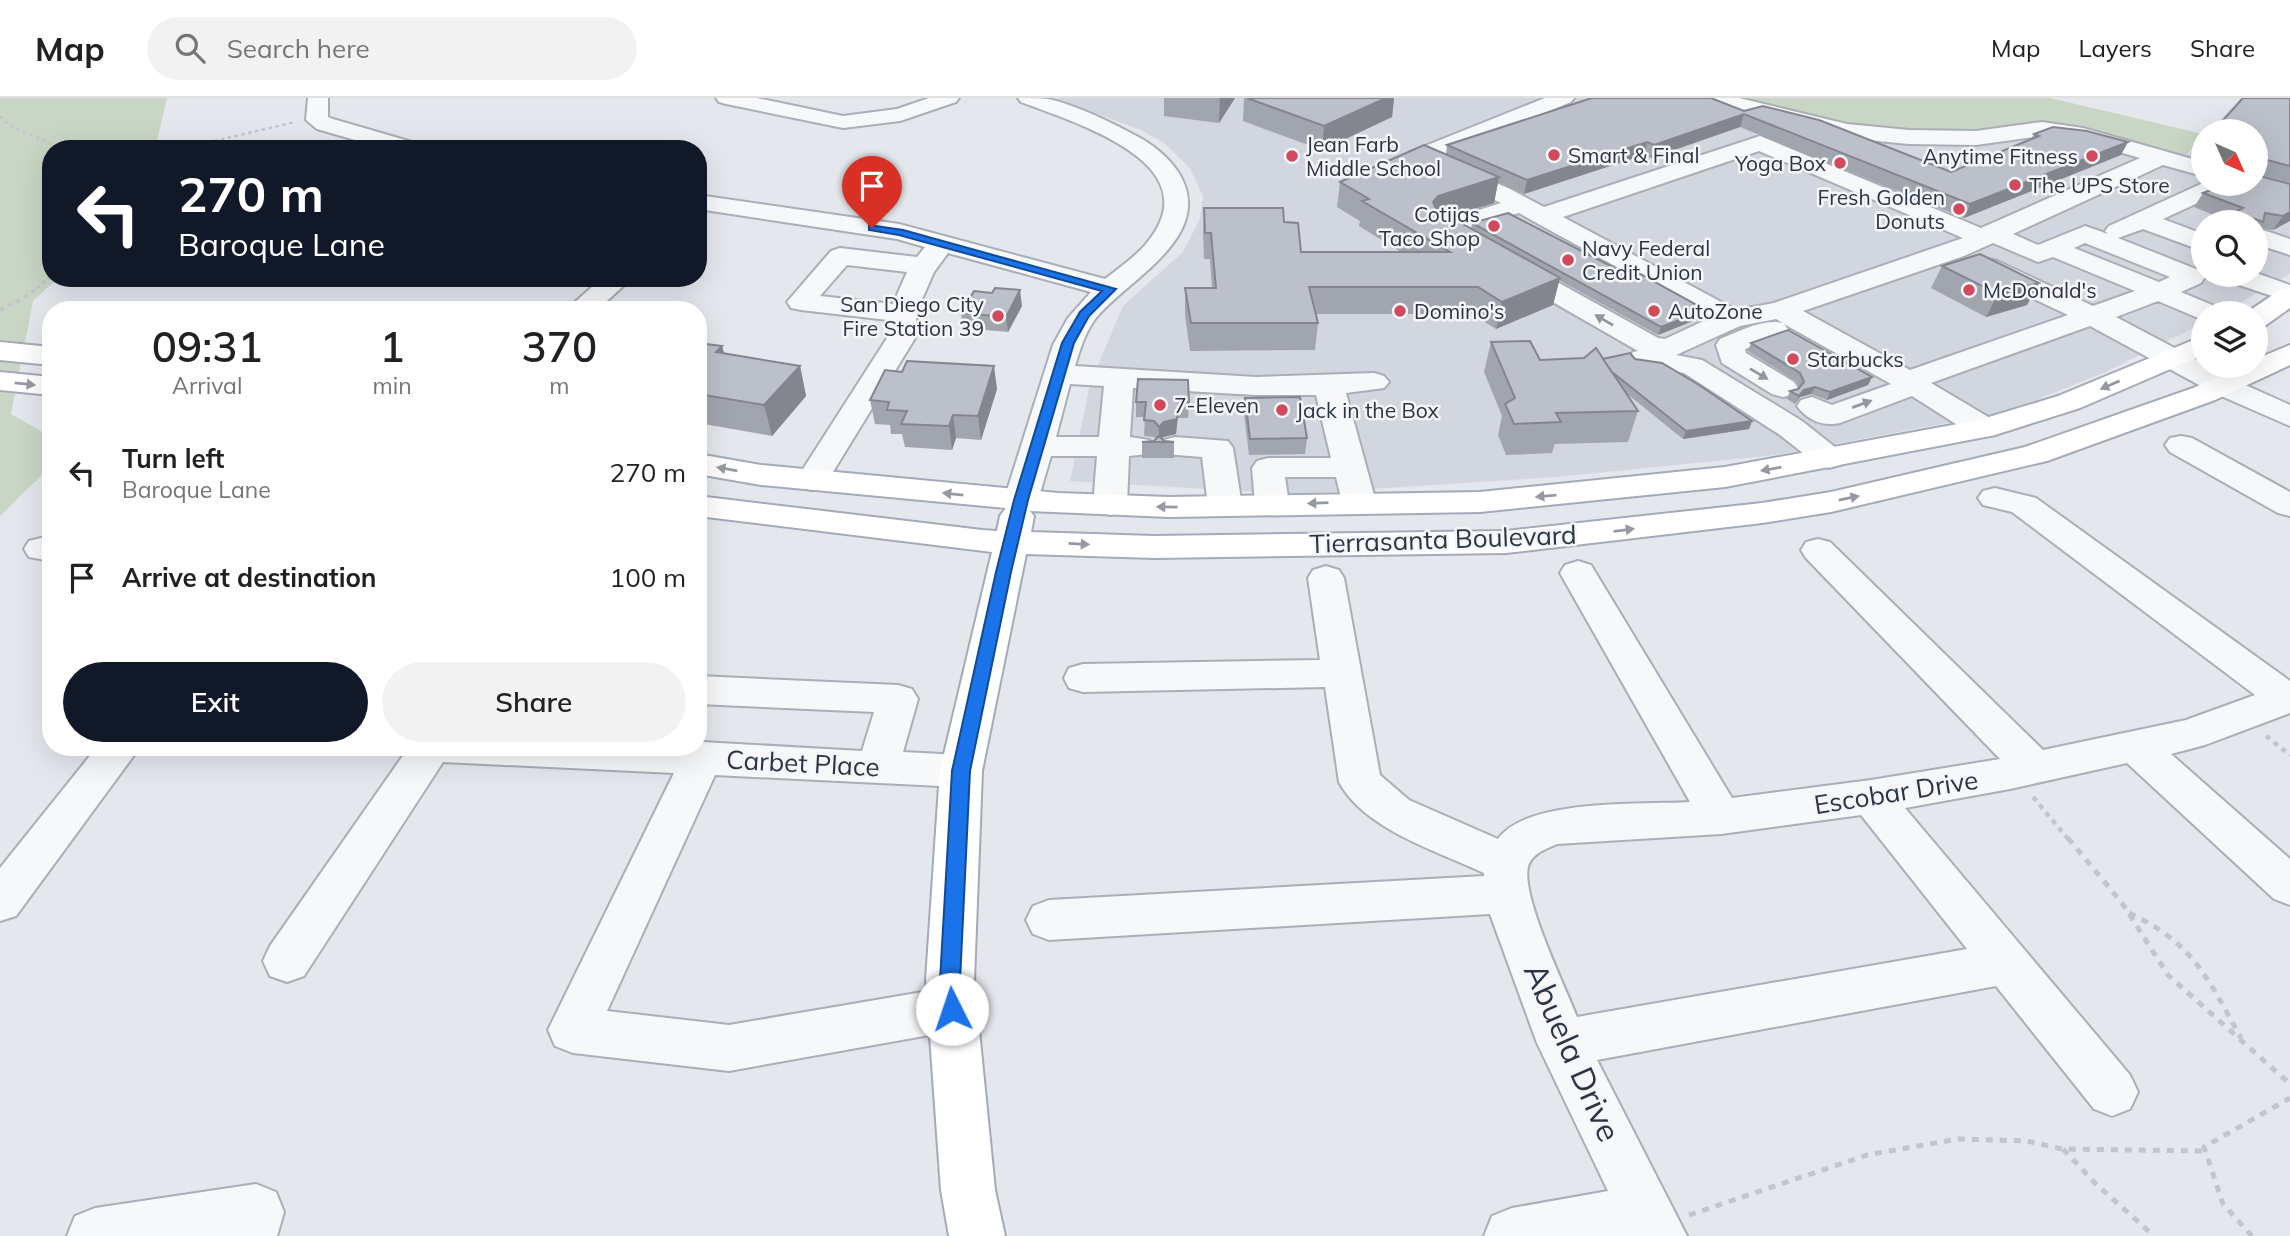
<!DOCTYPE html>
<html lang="en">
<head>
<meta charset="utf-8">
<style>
	body { margin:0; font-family:Mulish,sans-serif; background:#f2f2f2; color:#202124; height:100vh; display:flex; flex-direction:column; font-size:26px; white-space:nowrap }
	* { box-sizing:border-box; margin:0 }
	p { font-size:23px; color:#757577 }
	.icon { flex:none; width:38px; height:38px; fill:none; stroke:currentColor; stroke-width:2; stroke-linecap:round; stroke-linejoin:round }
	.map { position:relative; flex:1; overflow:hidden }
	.sheet { position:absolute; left:42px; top:203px; width:665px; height:455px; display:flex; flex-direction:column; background:#fff; border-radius:28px; box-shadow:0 7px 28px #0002 }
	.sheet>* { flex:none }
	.guide { position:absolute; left:42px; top:42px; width:665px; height:147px; border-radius:28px; box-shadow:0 7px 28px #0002; background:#111827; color:#fff; overflow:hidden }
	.needle { width:46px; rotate:135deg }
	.controls { position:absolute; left:2191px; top:21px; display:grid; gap:14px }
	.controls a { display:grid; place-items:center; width:77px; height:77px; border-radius:50%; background:#fff; box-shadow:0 7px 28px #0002; font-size:35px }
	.pin { position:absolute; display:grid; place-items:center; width:60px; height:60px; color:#fff; margin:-72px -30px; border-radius:50% 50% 50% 0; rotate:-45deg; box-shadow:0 0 7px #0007 }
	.pin .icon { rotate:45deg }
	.me { position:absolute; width:77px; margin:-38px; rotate:356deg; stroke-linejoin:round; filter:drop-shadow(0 0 5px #0008) }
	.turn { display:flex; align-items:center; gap:24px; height:147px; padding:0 21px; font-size:32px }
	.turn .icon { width:91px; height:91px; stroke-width:2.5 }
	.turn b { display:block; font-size:49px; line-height:60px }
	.eta { display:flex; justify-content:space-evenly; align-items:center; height:119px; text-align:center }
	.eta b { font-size:42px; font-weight:600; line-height:49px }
	.action { display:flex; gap:14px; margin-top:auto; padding:14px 21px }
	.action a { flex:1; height:80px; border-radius:42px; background:#111827; color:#fff; font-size:28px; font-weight:600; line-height:80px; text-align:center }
	.action a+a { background:#f2f2f2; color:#202124 }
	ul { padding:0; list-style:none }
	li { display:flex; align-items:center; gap:21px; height:105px; padding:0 21px }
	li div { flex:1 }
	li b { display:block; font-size:26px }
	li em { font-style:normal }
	header { display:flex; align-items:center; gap:42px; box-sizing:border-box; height:98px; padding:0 35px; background:#fff; border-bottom:2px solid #e0e0e0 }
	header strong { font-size:33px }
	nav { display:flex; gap:38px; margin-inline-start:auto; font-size:24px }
	.search { width:490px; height:63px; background:#f2f2f2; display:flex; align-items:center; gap:18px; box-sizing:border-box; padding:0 24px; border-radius:38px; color:#757577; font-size:26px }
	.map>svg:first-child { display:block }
	.built { fill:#d2d6de; fill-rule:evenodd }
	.green { fill:#c9d6c5 }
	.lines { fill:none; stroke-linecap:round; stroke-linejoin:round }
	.minor-casing { stroke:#a9aeb7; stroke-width:4 }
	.major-casing { stroke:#a3abb8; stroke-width:4 }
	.path-far3 { stroke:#c2c5cb; stroke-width:2.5; stroke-dasharray:3.5 3.5; stroke-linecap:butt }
	.path-far2 { stroke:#c2c5cb; stroke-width:3.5; stroke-dasharray:4.5 4.5; stroke-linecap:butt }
	.path-far1 { stroke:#c2c5cb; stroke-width:4.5; stroke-dasharray:5 5; stroke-linecap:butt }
	.path { stroke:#c2c5cb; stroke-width:5; stroke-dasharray:7 7; stroke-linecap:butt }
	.minor { fill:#f7f8fa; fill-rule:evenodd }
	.major { fill:#fff; fill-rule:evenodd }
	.wall { fill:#a1a5ae }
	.shaded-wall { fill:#83868d }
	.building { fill:#bbc0ca; stroke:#83868d; stroke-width:2 }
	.oneway { fill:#9196a0 }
	.oneway2 { fill:#959aa2 }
	.route { fill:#1a73e8; stroke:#114b97; stroke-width:2 }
	.poi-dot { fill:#d1495b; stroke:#f4f6f9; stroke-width:2.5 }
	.labels { text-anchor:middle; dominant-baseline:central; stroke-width:5; stroke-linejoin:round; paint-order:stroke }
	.far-poi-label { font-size:21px; fill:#2b3445; stroke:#f4f6f9; text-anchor:start }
	.street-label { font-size:26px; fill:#2b3445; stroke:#f4f6f9 }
	.near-street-label { font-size:32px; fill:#2b3445; stroke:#f4f6f9 }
</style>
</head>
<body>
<header>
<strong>Map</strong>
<div class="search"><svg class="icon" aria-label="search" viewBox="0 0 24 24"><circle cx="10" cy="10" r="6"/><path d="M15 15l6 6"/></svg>Search here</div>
<nav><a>Map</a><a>Layers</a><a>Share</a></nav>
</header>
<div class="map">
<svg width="2290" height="1138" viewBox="0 0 2290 1138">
	<rect width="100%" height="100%" fill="#e4e7ec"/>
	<path class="built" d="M1059,0h681l114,27 222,2 111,29 16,-18v46h53v-53h-46l31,-33h34l15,3v173l-68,39h-19v10l-97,49 -100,40 -231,43 -219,22 -261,17 -225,-13 20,-97 33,-78 60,-54 17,-33 3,-23 -13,-28 -26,-25 -23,-13 -85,-31zM2203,124h53v53h-53z"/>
	<g class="green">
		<path d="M0,0h167l-12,51h-104v129h7l-25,23 -22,113 40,23v29l-51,50z"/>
		<path d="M1743,0h307l153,36v3l-17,18 -110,-28 -170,5 -51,-7z"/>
	</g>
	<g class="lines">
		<g class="minor-casing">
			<g id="minor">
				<path d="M308,0h20v19l5,2 86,25 3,5h-36l-69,-20 -11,-9z"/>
				<path d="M716,0h41l86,18 54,-7 32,-11h30l-3,4 -56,19 -57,7 -117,-24 -7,-2z"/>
				<path d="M1018,0c10,0 22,0 31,1 32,8 64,24 93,40 15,9 29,21 38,36 35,62 -52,104 -84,143 -11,14 -16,32 -21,48l181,11 118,-4 10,3 5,6 -5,6 -38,5 30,109 -5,7 -12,3 -12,-3 -5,-7 -6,-25h-51l4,27 -5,7 -12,3 -12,-3 -5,-7 -3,-36 5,-7 11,-3h63l-15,-63h-60l-123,-7 -3,49 19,3 5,7 -5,7 -20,2 -2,49 -5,7 -12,3 -12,-3 -5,-7 4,-49h-46l-13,44 -5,7 -12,3 -12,-3 -5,-7 49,-155 15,-27 23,-26 -143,-39 -14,19 -18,41 1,22 -89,145 -4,7 -12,3 -12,-3 -4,-7 93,-145 -1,-15 -87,-10 -10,-2 -4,-6 44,-51 9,-3 77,9 8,-10 -28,-8 -199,-30v-14l201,29 206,55c14,-11 29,-21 41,-35 68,-81 -71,-121 -125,-142zM847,167l60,7 -14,32 -73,-8zM1070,286l34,2 -5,51h-43z"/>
				<path d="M1545,0h29l-3,4 -134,55 73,32 34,18 216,-71 221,92 159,-70 -59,-17 -39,-5 -66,9 -67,-1 -62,-6 -141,-36 -3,-4h36l108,26 62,6 67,1 66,-9 41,6 120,34v14l-40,-11 -150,69 25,11 47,-19 23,8 -3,-3 4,-5 94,-43 29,1 -4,5 -65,30 40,15v17l-60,-22 -25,9 83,33 4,6 -4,6 -20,9 36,15 4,6h-18v7l-45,-19 -42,16 87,46v3l87,39v21l-78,-34 -122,-66 -159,57 64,38 5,7 -5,7 -11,2 -11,-2 -61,-39 -72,27c-17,4 -33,-3 -43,-17l4,-6 11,-3 20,8 59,-21 -107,-60 4,5 -4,6 -39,14 1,4 48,29 4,6 -4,6 -11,3 -11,-3 -50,-31 -6,-18 4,-6c18,-7 43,-21 63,-16l-7,-4 -36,7 -64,29 26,5 100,61 38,30 5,7 -5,7 -11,3 -11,-3 -38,-30 -96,-62 -51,-9 -4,-6 4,-6 5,-1 -204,-117 -3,-5 3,-5 67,-21 -91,-41 -3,-5 3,-5zM1759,53l204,87 -189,65 -38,7 -173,-93zM1519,115l14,8 177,97 -45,21 -7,-1 -194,-108zM1993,145l45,19 15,-5 82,34 -42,15 -96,-45 -9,-2 -9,2 -4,6 4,6 89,42 -158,55 -107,-59 161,-55zM2085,145l85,34 -11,5 -85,-34z"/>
				<path d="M2260,131l30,10v16l-34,-11v-14z"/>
				<path d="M2256,175l34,12v17l-63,-21 -4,-6z"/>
				<path d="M602,180h30l-35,32h-31z"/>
				<path d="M2181,338l11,2 98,54v24l-12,-3 -108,-61 -5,-7 5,-7z"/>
				<path d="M1175,339l53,4 5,7 9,58 -5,7 -12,3 -12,-3 -5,-7 -6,-49 -38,-3 -5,-7 5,-7z"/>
				<path d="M1995,390l41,10 254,183v32l-85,32 -34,9 119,105v46l-16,-6 -147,-136 -117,26 -105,19 225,267 8,17 -8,17 -18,7 -18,-7 -98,-123 -399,74 90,176h-203l8,-20 20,-8 96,-17 -71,-148 -47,-129 -441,26 -16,-6 -7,-14 7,-14 16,-6 435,-24v-3c-47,-22 -120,-44 -145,-91l-14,-95 -242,5 -14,-4 -5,-10 5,-10 14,-4 237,-4 -12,-82 5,-8 13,-4 13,4 5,8 36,197 29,25 89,39c29,-41 143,-34 192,-37l-130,-229 5,-8 13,-4 13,4 141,233 139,-18 129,-21 -194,-201 -5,-8 5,-8 12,-3 12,3 213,208 143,-30 69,-25 -243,-183 -29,-7 -5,-7 5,-7zM1861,717l106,134 -390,68c-12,-31 -56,-121 -49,-150 3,-13 18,-18 29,-23l164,-10z"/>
				<path d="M41,440l10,1v22l-22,-4 -5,-8 5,-8z"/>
				<path d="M698,578l200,9 14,4 6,10 -15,53 58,3 15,5 6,11 -6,11 -15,5 -246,-12 -108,236 122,14 223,-38 17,6 8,16 -8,16 -17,6 -223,40 -156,-18 -18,-7 -7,-16 126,-257 -231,-11 -139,214 -17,6 -17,-6 -7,-15 7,-15 139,-199h289v-4l4,-1 160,9 12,-39 -176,-8z"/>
				<path d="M97,649h43l-124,169 -16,5v-53z"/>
				<path d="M256,1086l20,8 8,20 -7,24h-210l8,-20 20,-8z"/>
			</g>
		</g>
		<g class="major-casing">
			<g id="major">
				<path d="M2290,190v20l-24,17 -10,2v-14h-10l34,-23z"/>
				<path d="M2203,238v19l-123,53 -85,27 -270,52 -245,25 -311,5 -139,-6 4,5 -3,16 123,4 352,-5 256,-28 69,-11 194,-45 168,-59 48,-22h15v-7l34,-14v20l-75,35 -168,61 -216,51 -69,11 -256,30 -352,5 -128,-4 -44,217 -8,209 21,210 10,46h-56l-8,-46 -15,-210 14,-209 52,-219 -294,-36v-20l284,34 15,1 3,-15 6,-8 -245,-23 -63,-11v-20l63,11 297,28 111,4 311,-5 245,-25 254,-47 79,-24z"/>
				<path d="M0,244l51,5v18l-51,-5z"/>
				<path d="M0,274l51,5v18l-51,-5z"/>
			</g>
		</g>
		<g class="path-far3">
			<path d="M0,18c15,20 42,17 55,33"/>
			<path d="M180,51l115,-27"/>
			<path d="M51,71l-8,15v8l8,6"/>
			<path d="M37,190l14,-12"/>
		</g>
		<path class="path-far2" d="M0,212l29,-15 10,-9"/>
		<g class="path-far1">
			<path d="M2266,638l24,19"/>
			<path d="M2033,699l36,43"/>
		</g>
		<g class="path">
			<path d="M2068,740l54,65 46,72 122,109"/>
			<path d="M2129,815c65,30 79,66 112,125"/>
			<path d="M2063,1051l33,35 58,52"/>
			<path d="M1689,1117l178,-60 91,-16 69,2 35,8 143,2"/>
			<path d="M2252,1138l-29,-32 -19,-57 86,-49"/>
		</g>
		<use href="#minor" class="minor"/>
		<use href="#major" class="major"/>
	</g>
	<g class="wall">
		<path d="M1164,0h71l-16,25 -55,-7z"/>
		<path d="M1244,0h150l-2,19 -70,33 -79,-29z"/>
		<path d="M2290,0v85l-34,-9v-43h-42l2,-3z"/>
		<path d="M1744,13l207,61 80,-33 3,-5 87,21 -157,63 -224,-91 -89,31 -7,-3 -120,39 -26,-12 -4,21 -45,14 22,12 1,-6 231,94 -45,18 -99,-55 -6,25 -57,24 -24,-15h-156l2,9 -3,27 -125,1 -5,-36v-27h27l-2,-29h-6l-1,-25 1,-26 97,44h100l-42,-26 1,-5 -23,-14 3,-25 106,-28 1,-9z"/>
		<path d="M2257,78l33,8v37l-17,9 -14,-2 -3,5v-11h-28l1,-1 -35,-14 9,-14z"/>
		<path d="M1942,168l85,39 -41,12 -55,-29z"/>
		<path d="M992,195l30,13 -14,26 -45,-4 -2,-15z"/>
		<path d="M1491,244l49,18 95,-1 117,62 -3,8 -66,10 -57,-46 12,18 -10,31 -73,2 -3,9 -46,2 -8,-20 4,-19 -18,-44z"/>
		<path d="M698,245l24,3 2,8 76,12 6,30 -34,40 -74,-13z"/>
		<path d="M1751,245l121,34 -4,8 -41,15 -16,-6 -11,3 -5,7 -8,-5 3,-8 8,-2 1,-2 -3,-6 -48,-30z"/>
		<path d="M902,274l95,17 -16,51 -25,-2 -4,12 -47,-3 -3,-13h-11l-1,-9 -15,-1 -5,-24z"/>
		<path d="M1245,300l62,40 -2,16 -56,1 -5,-41z"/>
		<path d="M1136,304h53l-1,16h-10l-2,16 -13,3 -1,2 2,2h10v17h-32v-16l12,-1 2,-2 -2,-2 -10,-1 1,-19h-9z"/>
	</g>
	<g class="shaded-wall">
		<path d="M1220,0h15l-16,25z"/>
		<path d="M1381,0h13l-2,19 -70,33 2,-24z"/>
		<path d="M1744,16l-4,13 -89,31 3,-13z"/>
		<path d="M1647,44l-3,13 -120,39 3,-14z"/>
		<path d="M2128,44l-7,13 -157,63 6,-14z"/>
		<path d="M1499,79l-5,26 -61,18v-19l5,-6z"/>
		<path d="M2290,114v9l-17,9 10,-14z"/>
		<path d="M1560,180l-7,27 -57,24 6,-27z"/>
		<path d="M2039,185l-12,22 -41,12 12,-23z"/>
		<path d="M1020,192l2,16 -14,26 -2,-15z"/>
		<path d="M1706,212l-3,7 -45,18 3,-8z"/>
		<path d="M722,248l8,30 -14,-24z"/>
		<path d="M800,268l6,30 -34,40 -8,-31z"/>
		<path d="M994,268l3,23 -16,51 -3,-24z"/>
		<path d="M1872,279l-4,8 -41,15 3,-8z"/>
		<path d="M1815,289l-4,7 -11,3 -5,7 4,-8 5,-6z"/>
		<path d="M1179,304l-3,32 -13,3 -4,5v-15z"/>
		<path d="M953,317l3,23 -4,12 -3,-24z"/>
		<path d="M1752,323l-3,8 -66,10 3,-8z"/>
	</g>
	<g class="building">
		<path d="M1247,0h139l-62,28z"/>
		<path d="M1592,0h119l33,13 19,-5 56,14 132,52 88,-36 -5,-2 19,-7 34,4 41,11 -158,62 -226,-90 -90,31 -7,-3 -120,38 -80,-35z"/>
		<path d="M2243,0h47v68l-34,-9v-26h-35l2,-1 -7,-2z"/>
		<path d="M1424,47l75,32 -61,19 -5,6 3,7 124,69 -58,24 -24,-15h-169l9,36h-127l-6,-35h31l-5,-55h-6l-1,-25h79l1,14 14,1 3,29h149l-88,-51 7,-2 -29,-17z"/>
		<path d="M2256,77l34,9v28l-7,4 -18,-3 -2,9 -28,-10 8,-4 -40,-15 22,-9h31z"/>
		<path d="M1508,115l120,62 9,-3 69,38 -45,17 -189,-104z"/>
		<path d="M1980,156l59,29 -41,11 -56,-28z"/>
		<path d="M995,190l25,2 -14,27 -45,-4 13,-22 18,2z"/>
		<path d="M1788,232l84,47 -42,15 -15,-5 -11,3 -5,6 -9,-5 8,-2 6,-7 -4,-9 -49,-30z"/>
		<path d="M1530,243l10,19 44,-2 12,-10 42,63 -82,2 5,9 -47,2 -9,-20 10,-6 -24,-56z"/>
		<path d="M698,245l24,3 -6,6 84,14 -36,39 -66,-11z"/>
		<path d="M1630,255l5,6 27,4 37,22 53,36 -66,10 -74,-59 -9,-13z"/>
		<path d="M907,263l87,5 -16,50 -25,-1 -4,11 -48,-2 6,-13 -20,-1 2,-8 -19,-2 15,-30 17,2z"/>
		<path d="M1138,281l50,1 1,22h-10l-2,17 -13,3 -5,5 -5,-6 -10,-1 2,-18h-10z"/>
		<path d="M1300,299l7,41 -57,1 -5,-41z"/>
		<path d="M1159,338l5,5 10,1h-32l12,-1z"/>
	</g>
	<defs><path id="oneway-solid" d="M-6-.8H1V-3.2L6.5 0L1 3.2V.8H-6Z" transform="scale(1.75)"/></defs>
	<g class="oneway">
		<use href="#oneway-solid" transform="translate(1604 222) rotate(-150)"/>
		<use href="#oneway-solid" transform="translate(1759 276) rotate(31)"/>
		<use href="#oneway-solid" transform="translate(1862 306) rotate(-20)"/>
	</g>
	<g class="oneway2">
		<use href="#oneway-solid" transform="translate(25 286) rotate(6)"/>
		<use href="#oneway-solid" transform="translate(2110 287) rotate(157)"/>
		<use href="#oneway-solid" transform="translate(727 371) rotate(-170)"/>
		<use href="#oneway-solid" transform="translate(1771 371) rotate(170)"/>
		<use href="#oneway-solid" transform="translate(953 396) rotate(-174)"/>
		<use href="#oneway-solid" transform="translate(1546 398) rotate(175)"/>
		<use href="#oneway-solid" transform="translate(1849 400) rotate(-12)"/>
		<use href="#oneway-solid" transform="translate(1318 405) rotate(178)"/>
		<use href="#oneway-solid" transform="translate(1167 409) rotate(-179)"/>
		<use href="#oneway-solid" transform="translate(1624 432) rotate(-7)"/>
		<use href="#oneway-solid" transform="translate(1079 446) rotate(3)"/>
	</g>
	<path class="route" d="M869,127l34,5 213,59 -27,27 -15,27 -46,157 -17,72 -41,199 -10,210 3,28 -3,7 -8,2 -7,-2 -5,-35 12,-210 44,-199 18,-72 48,-157 18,-31 22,-21 -203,-56 -30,-5z"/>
	<g class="poi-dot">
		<circle cx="1554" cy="57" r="7"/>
		<circle cx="1292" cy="58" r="7"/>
		<circle cx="2092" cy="58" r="7"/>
		<circle cx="1840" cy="65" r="7"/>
		<circle cx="2015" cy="87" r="7"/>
		<circle cx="1959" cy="111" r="7"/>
		<circle cx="1494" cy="128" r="7"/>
		<circle cx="1568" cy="162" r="7"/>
		<circle cx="1969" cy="192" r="7"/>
		<circle cx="1400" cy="213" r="7"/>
		<circle cx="1654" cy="213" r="7"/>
		<circle cx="998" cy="218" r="7"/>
		<circle cx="1793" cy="261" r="7"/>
		<circle cx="1160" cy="307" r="7"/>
		<circle cx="1282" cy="312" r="7"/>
	</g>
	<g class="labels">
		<g class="far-poi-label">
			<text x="1306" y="46">Jean Farb<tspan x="1306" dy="24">Middle School</tspan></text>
			<text x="1568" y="57">Smart &amp; Final</text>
			<text x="2078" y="58" text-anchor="end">Anytime Fitness</text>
			<text x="1826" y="65" text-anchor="end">Yoga Box</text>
			<text x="2029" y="87">The UPS Store</text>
			<text x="1945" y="99" text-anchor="end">Fresh Golden<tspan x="1945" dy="24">Donuts</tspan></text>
			<text x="1480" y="116" text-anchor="end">Cotijas<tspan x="1480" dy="24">Taco Shop</tspan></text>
			<text x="1582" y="150">Navy Federal<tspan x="1582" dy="24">Credit Union</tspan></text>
			<text x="1983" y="192">McDonald's</text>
			<text x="984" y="206" text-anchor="end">San Diego City<tspan x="984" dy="24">Fire Station 39</tspan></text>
			<text x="1414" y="213">Domino's</text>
			<text x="1668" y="213">AutoZone</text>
			<text x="1807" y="261">Starbucks</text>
			<text x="1174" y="307">7-Eleven</text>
			<text x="1296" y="312">Jack in the Box</text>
		</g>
		<g class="street-label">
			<text transform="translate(1443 441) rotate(-2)">Tierrasanta Boulevard</text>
			<text transform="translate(803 665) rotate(3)">Carbet Place</text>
			<text transform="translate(1896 694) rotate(-9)">Escobar Drive</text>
		</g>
		<g class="near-street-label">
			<text transform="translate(1573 954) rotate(66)">Abuela Drive</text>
		</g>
	</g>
</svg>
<div class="controls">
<a><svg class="needle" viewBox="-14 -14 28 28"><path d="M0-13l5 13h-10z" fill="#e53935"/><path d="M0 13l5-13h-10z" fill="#757577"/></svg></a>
<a><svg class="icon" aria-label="search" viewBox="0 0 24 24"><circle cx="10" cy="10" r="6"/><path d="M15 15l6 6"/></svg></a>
<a><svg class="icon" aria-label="layers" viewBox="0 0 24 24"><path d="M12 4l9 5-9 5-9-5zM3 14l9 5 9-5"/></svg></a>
</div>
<div class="pin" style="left:872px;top:130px;background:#d93025"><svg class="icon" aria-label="arrive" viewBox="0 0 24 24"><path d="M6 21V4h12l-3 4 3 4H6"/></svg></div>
<svg class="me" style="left:952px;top:911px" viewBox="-20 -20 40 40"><circle r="19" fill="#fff"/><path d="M0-13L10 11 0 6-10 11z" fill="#1a73e8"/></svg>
<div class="guide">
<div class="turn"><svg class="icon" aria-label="left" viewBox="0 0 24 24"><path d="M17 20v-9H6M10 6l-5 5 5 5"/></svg><div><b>270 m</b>Baroque Lane</div></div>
</div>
<section class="sheet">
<div class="eta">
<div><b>09:31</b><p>Arrival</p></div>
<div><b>1</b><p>min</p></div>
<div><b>370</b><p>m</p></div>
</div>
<ul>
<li><svg class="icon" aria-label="left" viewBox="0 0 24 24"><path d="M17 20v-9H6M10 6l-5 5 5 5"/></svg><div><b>Turn left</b><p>Baroque Lane</p></div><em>270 m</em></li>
<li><svg class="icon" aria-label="arrive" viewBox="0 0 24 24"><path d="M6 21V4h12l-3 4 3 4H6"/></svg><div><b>Arrive at destination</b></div><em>100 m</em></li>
</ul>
<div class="action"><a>Exit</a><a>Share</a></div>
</section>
</div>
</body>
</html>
